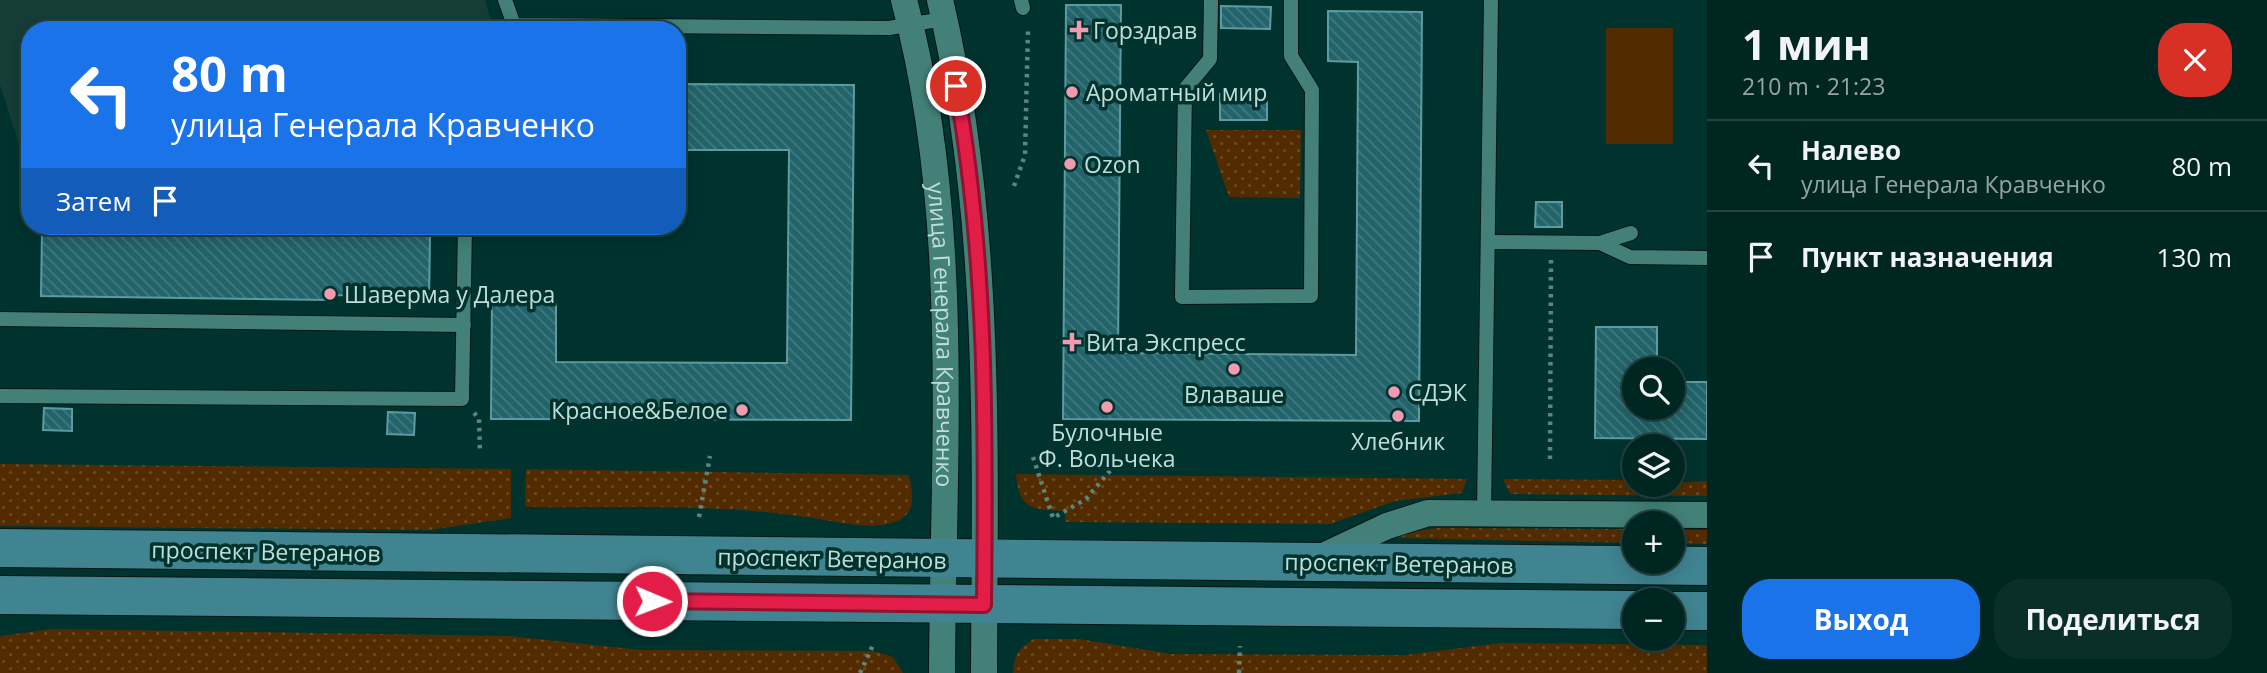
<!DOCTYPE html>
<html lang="ru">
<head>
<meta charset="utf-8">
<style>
	body { margin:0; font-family:"Open Sans",sans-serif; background:#0a2e2a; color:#f1f3f6; height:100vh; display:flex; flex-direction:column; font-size:26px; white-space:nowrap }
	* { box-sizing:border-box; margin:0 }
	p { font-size:23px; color:#95a5a5 }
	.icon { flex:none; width:38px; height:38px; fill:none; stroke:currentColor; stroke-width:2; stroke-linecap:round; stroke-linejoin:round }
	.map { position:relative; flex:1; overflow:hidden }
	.sheet { display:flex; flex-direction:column; background:#002622; width:560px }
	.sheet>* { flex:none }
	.banner { position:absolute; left:21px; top:21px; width:665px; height:214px; border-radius:28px; box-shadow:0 4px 18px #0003,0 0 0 2px #224340; background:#1a73e8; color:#fff; overflow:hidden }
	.controls { position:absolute; left:1622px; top:357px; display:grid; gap:14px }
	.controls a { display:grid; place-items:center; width:63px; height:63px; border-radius:50%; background:#002622; box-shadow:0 4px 18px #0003,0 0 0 2px #224340; font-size:35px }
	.pin { position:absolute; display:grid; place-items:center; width:60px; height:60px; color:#fff; margin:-30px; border:4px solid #fff; border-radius:50%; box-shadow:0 2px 7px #0007 }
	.me { position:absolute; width:77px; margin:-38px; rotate:91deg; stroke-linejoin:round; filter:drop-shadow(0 0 5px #0008) }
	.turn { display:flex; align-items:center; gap:24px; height:147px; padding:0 35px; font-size:32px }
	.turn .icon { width:91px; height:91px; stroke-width:2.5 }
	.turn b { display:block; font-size:49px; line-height:60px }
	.then { display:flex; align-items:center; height:66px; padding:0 35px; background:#0003; gap:14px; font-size:26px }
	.round { display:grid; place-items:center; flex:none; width:74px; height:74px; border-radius:28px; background:#0a2e2a }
	.headline { display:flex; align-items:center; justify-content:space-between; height:119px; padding:0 35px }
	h1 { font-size:42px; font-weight:700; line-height:52px }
	.cta { display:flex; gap:14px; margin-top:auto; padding:14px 35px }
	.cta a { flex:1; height:80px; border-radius:28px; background:#1a73e8; color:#fff; font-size:28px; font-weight:700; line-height:80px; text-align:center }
	.cta a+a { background:#0a2e2a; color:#f1f3f6 }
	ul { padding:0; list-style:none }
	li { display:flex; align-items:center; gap:21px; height:91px; padding:0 35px; border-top:2px solid #224340 }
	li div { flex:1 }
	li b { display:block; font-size:26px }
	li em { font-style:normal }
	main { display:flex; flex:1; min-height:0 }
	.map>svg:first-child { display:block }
	.built { fill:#163d38 }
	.green { fill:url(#green-dots) }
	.pitch { fill:#522c00 }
	.building { fill:url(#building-back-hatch); stroke:#5c9ba2; stroke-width:2 }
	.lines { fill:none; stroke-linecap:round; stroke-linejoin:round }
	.lane-casing { stroke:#051715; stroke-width:16 }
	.street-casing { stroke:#051715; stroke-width:28 }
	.secondary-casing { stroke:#051715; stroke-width:40 }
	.path { stroke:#5c8580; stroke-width:4.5; stroke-dasharray:3.5 5; stroke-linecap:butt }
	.lane { stroke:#438178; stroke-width:14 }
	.street { stroke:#438178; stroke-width:26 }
	.secondary { stroke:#408491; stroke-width:38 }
	.route-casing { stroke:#92132f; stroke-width:18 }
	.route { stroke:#e11d48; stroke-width:12 }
	.poi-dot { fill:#f29aaf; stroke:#00332e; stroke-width:2.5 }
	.labels { text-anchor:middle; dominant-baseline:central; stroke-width:7; stroke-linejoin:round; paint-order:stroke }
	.poi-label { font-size:23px; fill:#c0ded9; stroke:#00332e; text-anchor:start }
	.street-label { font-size:23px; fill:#c0ded9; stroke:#00332e }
</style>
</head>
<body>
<main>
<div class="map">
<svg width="1707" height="673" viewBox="0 0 1707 673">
	<defs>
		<pattern id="green-dots" width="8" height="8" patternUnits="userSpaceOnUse" patternTransform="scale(1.75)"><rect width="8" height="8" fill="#522c00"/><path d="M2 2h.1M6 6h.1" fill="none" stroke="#694a25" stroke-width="1.8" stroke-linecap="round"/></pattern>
		<pattern id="building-back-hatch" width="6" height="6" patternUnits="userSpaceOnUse" patternTransform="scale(1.75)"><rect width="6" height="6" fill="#22646a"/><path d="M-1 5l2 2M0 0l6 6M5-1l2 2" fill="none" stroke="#407a7f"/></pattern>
	</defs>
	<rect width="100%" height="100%" fill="#00332e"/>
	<path class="built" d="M0,0h485l6,20 -30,10h-431v135l-4,1 -26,-81z"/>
	<g class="green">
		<path d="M1206,130h95l-1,68 -71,-1z"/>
		<path d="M0,464l511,5v49l-82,12 -429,-4z"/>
		<path d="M526,469l383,6c3,17 9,37 -12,46 -23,10 -60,1 -84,-3 -95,-15 -192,-10 -288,-11z"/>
		<path d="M1016,474l451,5 -5,14 -67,8 -65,23 -265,-2v-11c-32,-1 -46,-1 -49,-37z"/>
		<path d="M1503,479l131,1v5l73,-4v15l-197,-2z"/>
		<path d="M1436,528l198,1v14l-236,-5 3,-4z"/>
		<path d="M1673,530h34v14l-34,-1z"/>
		<path d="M53,629l456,7 132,14 232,1 20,6 10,16h-903v-37z"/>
		<path d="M1034,639h45l92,15 235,1 94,-12 207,2v28h-694c1,-18 6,-25 21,-34z"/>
	</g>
	<rect class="pitch" x="1606" y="28" width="67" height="116"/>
	<g class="building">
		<path d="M1066,5h55l-3,348 238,2 2,-293 -30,-1v-50l94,1 -3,409 -356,-2z"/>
		<path d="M1221,6l50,1 -1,22 -49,-1z"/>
		<path d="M677,84l177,1 -3,335 -360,-1 1,-119h64v62l231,1 2,-213h-112z"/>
		<rect x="1220" y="94" width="47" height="26"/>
		<path d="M1536,202h26v25h-27z"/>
		<path d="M42,231l388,5 -1,66 -58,-1v-5l-42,-1 -1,5 -287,-4z"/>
		<path d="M1596,327h61v42h-23v39h39v-26h34v57l-112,-1z"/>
		<path d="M44,408l28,1v22l-29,-1z"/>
		<path d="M388,412l27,1 -1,22 -27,-1z"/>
	</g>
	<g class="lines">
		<g class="lane-casing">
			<g id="lane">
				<path d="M505,0l9,25 375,3 55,-9"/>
				<path d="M1021,0l2,8"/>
				<path d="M1211,0l-1,59 -25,30 -3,208 129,-1 1,-206 -21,-34v-56"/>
				<path d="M1488,242l112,1 30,14 77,1"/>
				<path d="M1600,243l31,-10"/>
				<path d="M0,319l464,6"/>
				<path d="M0,396l462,3 3,-173"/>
				<path d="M1484,512l7,-512"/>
			</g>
		</g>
		<g class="street-casing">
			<g id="street">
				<path id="s1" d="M904,0c58,218 39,450 38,673"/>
				<path d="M940,0c52,219 45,449 44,673"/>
				<path d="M1319,558l68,-32 41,-13 279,2"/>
			</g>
		</g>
		<g class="secondary-casing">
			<g id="secondary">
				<path d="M0,548l1707,18"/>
				<path d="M0,595l1634,15"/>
				<path d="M1673,611h34"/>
			</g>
		</g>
		<g class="path">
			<path d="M1014,186l11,-31 3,-127"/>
			<path d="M474,413l5,5 1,35"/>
			<path d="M1033,457l20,61 33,-19 35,-41"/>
			<path d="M1550,459l1,-199"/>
			<path d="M699,517l11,-61"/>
			<path d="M860,673l14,-30"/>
			<path d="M1239,673l1,-27"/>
		</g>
		<use href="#lane" class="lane"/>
		<use href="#street" class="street"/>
		<use href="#secondary" class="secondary"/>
	</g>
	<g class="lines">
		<g class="route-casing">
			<path id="route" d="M652,601l332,4c2,-173 3,-349 -28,-519"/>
		</g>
		<use href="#route" class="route"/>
	</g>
	<g class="poi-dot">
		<path d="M1075.5 19.5h7v7h7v7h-7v7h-7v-7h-7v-7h7z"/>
		<circle cx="1072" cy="92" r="7"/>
		<circle cx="1070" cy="164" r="7"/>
		<circle cx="330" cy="294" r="7"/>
		<path d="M1068.5 331.5h7v7h7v7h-7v7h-7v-7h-7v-7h7z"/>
		<circle cx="1234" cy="369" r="7"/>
		<circle cx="1394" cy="392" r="7"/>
		<circle cx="1107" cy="407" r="7"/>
		<circle cx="742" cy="410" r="7"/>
		<circle cx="1398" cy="416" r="7"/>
	</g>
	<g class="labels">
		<g class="poi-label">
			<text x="1093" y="30">Горздрав</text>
			<text x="1086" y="92">Ароматный мир</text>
			<text x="1084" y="164">Ozon</text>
			<text x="344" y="294">Шаверма у Далера</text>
			<text x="1086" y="342">Вита Экспресс</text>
			<text x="1408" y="392">СДЭК</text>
			<text x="1234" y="394" text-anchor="middle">Влаваше</text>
			<text x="728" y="410" text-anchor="end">Красное&amp;Белое</text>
			<text x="1107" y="432" text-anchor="middle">Булочные<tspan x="1107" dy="26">Ф. Вольчека</tspan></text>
			<text x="1398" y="441" text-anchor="middle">Хлебник</text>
		</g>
		<g class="street-label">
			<text stroke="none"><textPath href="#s1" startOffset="338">улица Генерала Кравченко</textPath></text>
			<text transform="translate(266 551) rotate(1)">проспект Ветеранов</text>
			<text transform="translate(832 558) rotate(1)">проспект Ветеранов</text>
			<text transform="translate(1399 563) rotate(1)">проспект Ветеранов</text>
		</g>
	</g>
</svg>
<div class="controls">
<a><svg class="icon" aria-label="search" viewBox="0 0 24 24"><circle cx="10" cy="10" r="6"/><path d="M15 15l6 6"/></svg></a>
<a><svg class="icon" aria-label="layers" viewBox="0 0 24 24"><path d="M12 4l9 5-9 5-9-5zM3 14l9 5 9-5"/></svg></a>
<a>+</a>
<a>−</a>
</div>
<div class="pin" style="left:956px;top:86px;background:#d93025"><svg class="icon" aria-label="arrive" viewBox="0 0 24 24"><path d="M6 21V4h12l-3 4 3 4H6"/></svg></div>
<svg class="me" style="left:652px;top:601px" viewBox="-20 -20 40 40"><circle r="17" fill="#e11d48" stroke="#fff" stroke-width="3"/><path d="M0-11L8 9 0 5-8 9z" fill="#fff"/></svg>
<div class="banner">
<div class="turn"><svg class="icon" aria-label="left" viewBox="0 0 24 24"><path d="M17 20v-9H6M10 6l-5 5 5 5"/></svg><div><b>80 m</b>улица Генерала Кравченко</div></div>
<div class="then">Затем<svg class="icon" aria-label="arrive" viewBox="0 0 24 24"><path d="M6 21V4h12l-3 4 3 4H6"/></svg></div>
</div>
</div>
<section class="sheet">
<div class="headline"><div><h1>1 мин</h1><p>210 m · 21:23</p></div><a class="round" style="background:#d93025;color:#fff"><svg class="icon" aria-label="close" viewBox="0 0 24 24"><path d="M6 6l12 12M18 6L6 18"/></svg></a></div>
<ul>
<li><svg class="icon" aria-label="left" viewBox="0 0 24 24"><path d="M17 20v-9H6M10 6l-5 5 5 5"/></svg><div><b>Налево</b><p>улица Генерала Кравченко</p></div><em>80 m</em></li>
<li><svg class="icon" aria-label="arrive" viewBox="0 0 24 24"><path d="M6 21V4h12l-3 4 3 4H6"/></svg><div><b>Пункт назначения</b></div><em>130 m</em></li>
</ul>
<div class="cta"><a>Выход</a><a>Поделиться</a></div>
</section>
</main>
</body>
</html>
